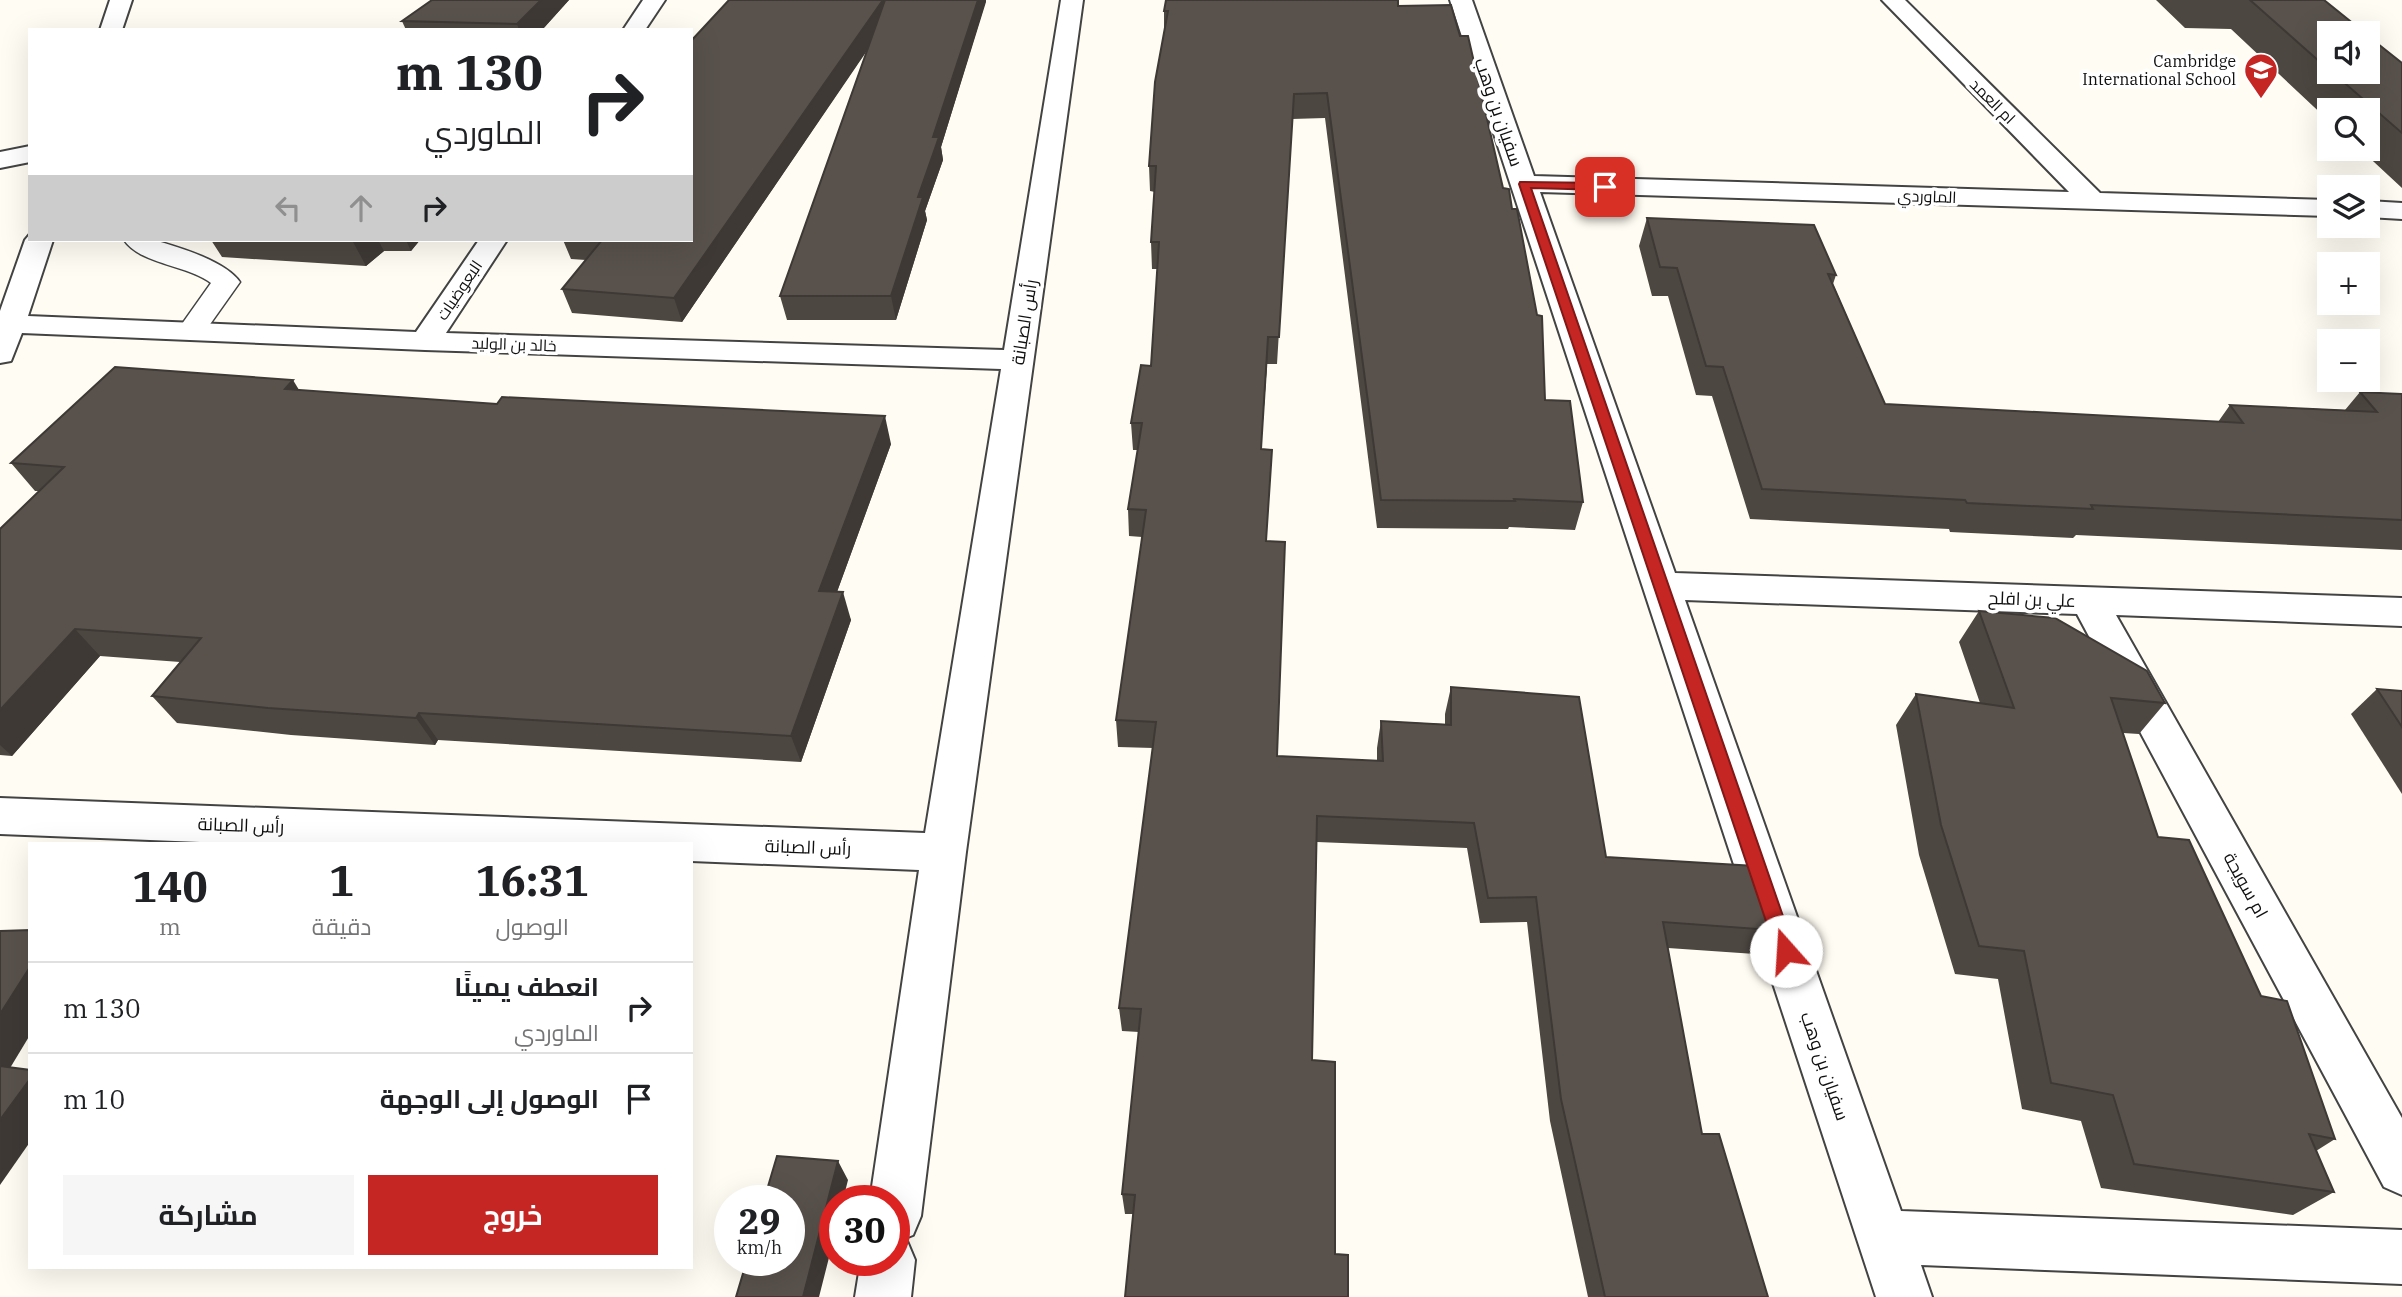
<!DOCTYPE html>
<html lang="ar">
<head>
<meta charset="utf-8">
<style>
	body { margin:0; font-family:"IBM Plex Serif",Cairo,serif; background:#f6f6f6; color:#202124; direction:rtl; height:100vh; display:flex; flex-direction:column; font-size:26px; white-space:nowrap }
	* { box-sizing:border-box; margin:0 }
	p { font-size:23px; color:#757577 }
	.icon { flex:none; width:38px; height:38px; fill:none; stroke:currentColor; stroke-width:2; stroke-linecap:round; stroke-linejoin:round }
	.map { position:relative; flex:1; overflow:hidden; direction:ltr }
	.details { position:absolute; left:28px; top:842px; width:665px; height:427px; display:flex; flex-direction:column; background:#fff; border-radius:0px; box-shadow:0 7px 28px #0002; direction:rtl }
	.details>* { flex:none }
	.top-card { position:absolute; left:28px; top:28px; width:665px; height:214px; border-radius:0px; box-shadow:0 7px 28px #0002; direction:rtl; background:#fff; color:#202124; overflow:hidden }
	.controls { position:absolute; left:2317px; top:21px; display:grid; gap:14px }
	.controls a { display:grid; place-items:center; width:63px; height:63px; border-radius:0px; background:#fff; box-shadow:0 7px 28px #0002; font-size:35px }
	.speed { position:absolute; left:714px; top:1185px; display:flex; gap:14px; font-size:35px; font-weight:700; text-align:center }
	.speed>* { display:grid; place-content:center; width:91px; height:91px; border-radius:50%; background:#fff; box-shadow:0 7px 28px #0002; line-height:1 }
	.speed small { font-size:18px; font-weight:400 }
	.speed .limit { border:10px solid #d22; background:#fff; color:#111 }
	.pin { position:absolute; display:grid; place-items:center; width:60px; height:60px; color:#fff; margin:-30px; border-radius:14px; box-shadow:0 4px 10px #0006 }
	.me { position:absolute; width:77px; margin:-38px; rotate:341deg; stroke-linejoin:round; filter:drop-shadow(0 0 5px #0008) }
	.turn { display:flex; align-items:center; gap:24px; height:147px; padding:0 35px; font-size:32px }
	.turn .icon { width:91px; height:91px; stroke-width:2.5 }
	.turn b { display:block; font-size:49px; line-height:60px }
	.lanes { display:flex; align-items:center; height:66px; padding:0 35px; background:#0003; justify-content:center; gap:35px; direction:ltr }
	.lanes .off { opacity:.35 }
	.eta { display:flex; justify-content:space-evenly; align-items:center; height:119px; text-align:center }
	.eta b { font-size:42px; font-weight:700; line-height:49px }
	.action { display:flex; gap:14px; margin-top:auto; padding:14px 35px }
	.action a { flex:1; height:80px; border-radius:0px; background:#c52623; color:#fff; font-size:28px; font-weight:700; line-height:80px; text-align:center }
	.action a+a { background:#f6f6f6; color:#202124 }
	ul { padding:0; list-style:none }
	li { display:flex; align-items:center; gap:21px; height:91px; padding:0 35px; border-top:2px solid #e0e0e0 }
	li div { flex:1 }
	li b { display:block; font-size:26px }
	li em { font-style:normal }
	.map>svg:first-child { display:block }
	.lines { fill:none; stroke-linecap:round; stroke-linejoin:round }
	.service-casing { stroke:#434343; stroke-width:3 }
	.minor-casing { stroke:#434343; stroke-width:4 }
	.service { fill:#fff; fill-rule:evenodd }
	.minor { fill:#fff; fill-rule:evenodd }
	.wall { fill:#4d4741 }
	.shaded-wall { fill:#3e3935 }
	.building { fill:#59524c; stroke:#3e3935; stroke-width:2 }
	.route { fill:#c52623; stroke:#801917; stroke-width:2 }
	.labels { text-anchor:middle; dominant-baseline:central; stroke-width:7; stroke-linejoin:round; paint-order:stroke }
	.far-poi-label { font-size:16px; fill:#101010; stroke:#fff; text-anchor:end }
	.far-street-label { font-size:16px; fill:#101010; stroke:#fff }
	.street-label { font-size:18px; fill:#101010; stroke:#fff }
</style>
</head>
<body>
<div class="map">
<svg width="2402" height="1297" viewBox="0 0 2402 1297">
	<rect width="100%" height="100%" fill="#fffdf3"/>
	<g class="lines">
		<g class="service-casing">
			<path id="service" d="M124,240c10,0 23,-2 33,1 24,7 68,20 83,41l-39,55 -10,3 -10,-3 -4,-6 34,-48c-24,-18 -71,-19 -87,-43z"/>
		</g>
		<g class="minor-casing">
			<g id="minor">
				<path d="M110,0h22l-10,30h-22z"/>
				<path d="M643,0h22l-20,30h-22z"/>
				<path d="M1061,0h22l-117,852 -45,364 -8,19 -10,4 4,2 8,19 -4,37h-56l6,-37h33v-60h-24l49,-330 -228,-9v-17h-441l-250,-10v-36l925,35 76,-464 -576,-19 -403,-17 -11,28 -11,2v-52l25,-71 5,-6v6h23l-25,76 388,16 63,-92h28l-61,93 558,17z"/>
				<path d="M1450,0h22l62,176 535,16 -187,-192h23l195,193 229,7v16l-789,-24 135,381 727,25v28l-286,-11 286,503v77l-18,-8 -307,-573 -392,-14 216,611 501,19v54l-481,-19 11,32h-56z"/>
				<path d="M30,146v16l-30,6v-16z"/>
				<path d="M2368,201l34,2v16l-34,-2z"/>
			</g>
		</g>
		<use href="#service" class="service"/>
		<use href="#minor" class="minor"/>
	</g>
	<g class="wall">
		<path d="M432,0h137l-27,30h-136l-4,-9z"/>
		<path d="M729,0h257l-45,147 2,13 -18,51 2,9 -31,100h-109l-7,-24 87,-246 -185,272 -110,-9 -10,-24 24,-29 -15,-1 -8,-19h128z"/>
		<path d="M2156,0h168l5,33v39h39l34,-9v125l-42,-39h8v-39h-39v11l-98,-92 -46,-1z"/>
		<path d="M1398,6l185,496 -8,28 -66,-3 -1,2 -131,-1 -52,-410 -33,1 -15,245h-10l-6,85 16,307 100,5v-13l4,-27 64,3v-10l6,-27 155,170 165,73 -16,24 -87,-6 34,186 66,163h-180l-38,-176 -23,-199 -47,1 -13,-75 -150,-6 -5,218 23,194 13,43 -215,-83h-8l-3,-20 17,-162 -17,-1 -3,-23 34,-260 -35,-1 -2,-27 26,-183 -13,-1 -1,-27 10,-59h-5l-2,-27 20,-57 7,-97h-6l-1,-27 4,-50 -5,-1 -1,-25 15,-135v-20z"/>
		<path d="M1647,218l189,57 -3,9 52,120 333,18 12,-17 115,5 15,-18 42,2v156l-326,-15 -3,3 -123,-6 -1,-3 -199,-10 -38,-123 -16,-1 -28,-99h-16l-13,-50z"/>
		<path d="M211,240h209l-9,11h-27l-18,15 -144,-9z"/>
		<path d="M299,390l592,54 -54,148 14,28 -50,142 -363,-22 -3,5 -144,-10 -114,-12 -25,-27 28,-34 -80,-6 -88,100 -12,-1v-226l39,-38h-4l-24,-28z"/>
		<path d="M1979,611l186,92 -26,31 -16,-1 35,104 103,159 74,143 -19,12 18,41 -41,23 -192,-27 -20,-67 -59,-12 -24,-130 -43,-5 -36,-119 -23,-130 20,-31 64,9 -21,-61z"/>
		<path d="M2377,689l25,2v103l-51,-80z"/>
	</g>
	<g class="shaded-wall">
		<path d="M541,0h28l-27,30h-23l-2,-6z"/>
		<path d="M883,0h4l3,17 -208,305 -8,-24z"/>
		<path d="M978,0h8v2l-45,145 2,13 -18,51 2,9 -31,100 -5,-24 27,-99 15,-60z"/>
		<path d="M352,240h26l6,11 -18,15z"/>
		<path d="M406,240h14l-9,11z"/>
		<path d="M1268,337l-1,27 -8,113 2,-28z"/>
		<path d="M293,380l17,28 -25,-19z"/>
		<path d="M885,416l6,28 -64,175 -8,-28z"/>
		<path d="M843,592l8,28 -50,142 -10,-26z"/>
		<path d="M75,629l25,27 -88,100 -12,-11v-35z"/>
		<path d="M419,713l19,27 -3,5 -19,-27z"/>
		<path d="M30,967v68l-29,48 -1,-1v-68z"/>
		<path d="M30,1079v63l-30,43v-65z"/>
		<path d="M838,1161l10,19 -5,20h-8v34l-16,63h-16z"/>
	</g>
	<g class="building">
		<path d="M432,0h109l-24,24 -115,-3z"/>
		<path d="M729,0h154l-209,298 -112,-9 40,-49h89v-199z"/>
		<path d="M885,0h93l-45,137h6l-21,60h5l-32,99h-111z"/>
		<path d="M1166,0h232v6l53,-1 9,31h8l35,152 6,1 3,20h5l20,106 5,1 3,84 25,1 13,101 -69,-3 1,2 -134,-1 -54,-407 -33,1 -15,243h-11l-7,112 11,1 -6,91 19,1 -8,214 106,5 -2,-40 70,4v-38l128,10 27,160 149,9 16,64 -108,-8 39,212h17l49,163h-163l-44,-198 -25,-202 -48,1 -14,-75 -157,-7 -5,244 23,2v192l13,1v42h-223l10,-102 -13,-1 19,-185 -22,-1 37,-286 -40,-2 30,-210 -18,-1 14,-86h-11l10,-58 10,1 8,-124h-8l5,-76h-7l6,-84 13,-71h-4z"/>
		<path d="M2250,0h74l41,33h-36v37z"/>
		<path d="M2368,36l34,27v70l-70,-61h36z"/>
		<path d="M1647,218l167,7 22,50 -8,-1 57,130 358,19 -13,-18 147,7 -17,-20 42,2v126l-311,-15 2,4 -126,-6 -2,-3 -203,-11 -39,-122 -17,-1 -29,-98 -17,-1z"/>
		<path d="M115,367l178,13 -8,9 212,15 5,-7 383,19 -66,175 24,1 -52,144 -372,-23 -3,5 -148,-10 -116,-12 49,-58 -126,-9 -75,81v-181l64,-62 -53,-4z"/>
		<path d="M1979,611l76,7 92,53 18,32 -54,-5 47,139 31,3 72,156 26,5 48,138 -26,-5 25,58 -200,-28 -21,-69 -62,-12 -27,-132 -45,-5 -38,-121 -25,-131 98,14z"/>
		<path d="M2377,689l25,2v36z"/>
		<path d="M30,930v37l-30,47v-83z"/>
		<path d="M0,1066l30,4v9l-30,41z"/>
		<path d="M777,1156l61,5 -35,136h-67l11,-37h42v-60h-25z"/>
	</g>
	<path class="route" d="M1520,182l85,1 6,4 -6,3 -74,-2 264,763 -3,6 -6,2 -7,-2 -3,-6 -257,-767z"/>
	<defs>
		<g id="school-pin" transform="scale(1.75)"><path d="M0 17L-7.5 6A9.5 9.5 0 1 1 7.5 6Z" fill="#c52623" stroke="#fff"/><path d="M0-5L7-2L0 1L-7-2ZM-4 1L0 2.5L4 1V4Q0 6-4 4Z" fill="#fff"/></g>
	</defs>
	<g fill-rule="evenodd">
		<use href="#school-pin" x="2261" y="70"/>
	</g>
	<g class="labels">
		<g class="far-poi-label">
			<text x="2236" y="61">Cambridge<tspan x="2236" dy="18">International School</tspan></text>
		</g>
		<g class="far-street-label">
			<text transform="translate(1993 101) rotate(45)">ام العمد</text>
			<text transform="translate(1927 196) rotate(2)">الماوردي</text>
			<text transform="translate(459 290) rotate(-56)">البعوضيات</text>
			<text transform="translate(514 344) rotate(2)">خالد بن الوليد</text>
		</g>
		<g class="street-label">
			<text transform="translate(1499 112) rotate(71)">سفيان بن وهب</text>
			<text transform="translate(1024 322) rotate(-81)">رأس الصبانة</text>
			<text transform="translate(2032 599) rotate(2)">علي بن افلح</text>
			<text transform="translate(241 825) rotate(2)">رأس الصبانة</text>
			<text transform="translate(808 847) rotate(2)">رأس الصبانة</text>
			<text transform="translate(2246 885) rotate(61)">ام سويجة</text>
			<text transform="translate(1825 1066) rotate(71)">سفيان بن وهب</text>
		</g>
	</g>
</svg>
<div class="controls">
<a><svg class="icon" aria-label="sound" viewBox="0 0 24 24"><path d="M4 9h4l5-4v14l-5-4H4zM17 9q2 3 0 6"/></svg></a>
<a><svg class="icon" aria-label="search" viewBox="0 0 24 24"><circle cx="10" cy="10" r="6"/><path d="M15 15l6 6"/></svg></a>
<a><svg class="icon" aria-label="layers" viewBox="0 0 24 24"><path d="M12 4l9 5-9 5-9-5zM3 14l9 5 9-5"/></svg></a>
<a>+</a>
<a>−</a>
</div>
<div class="speed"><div>29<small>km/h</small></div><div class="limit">30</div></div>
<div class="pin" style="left:1605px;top:187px;background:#d93025"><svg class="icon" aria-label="arrive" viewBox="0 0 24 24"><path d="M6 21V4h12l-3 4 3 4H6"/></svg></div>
<svg class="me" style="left:1786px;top:951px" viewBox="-20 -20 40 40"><circle r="19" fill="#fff"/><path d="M0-13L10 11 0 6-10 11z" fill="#c52623"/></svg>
<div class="top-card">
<div class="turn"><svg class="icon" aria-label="right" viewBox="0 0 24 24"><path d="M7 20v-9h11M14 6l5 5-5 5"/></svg><div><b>130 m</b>الماوردي</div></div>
<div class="lanes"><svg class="icon off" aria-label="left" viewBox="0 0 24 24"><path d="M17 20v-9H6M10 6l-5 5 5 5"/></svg><svg class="icon off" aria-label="ahead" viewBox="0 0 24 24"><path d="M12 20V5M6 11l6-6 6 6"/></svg><svg class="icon" aria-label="right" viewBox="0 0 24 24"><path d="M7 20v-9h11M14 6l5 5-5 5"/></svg></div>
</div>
<section class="details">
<div class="eta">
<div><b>16:31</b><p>الوصول</p></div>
<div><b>1</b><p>دقيقة</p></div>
<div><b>140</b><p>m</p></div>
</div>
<ul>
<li><svg class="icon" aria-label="right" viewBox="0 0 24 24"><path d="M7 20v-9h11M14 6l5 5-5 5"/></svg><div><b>انعطف يمينًا</b><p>الماوردي</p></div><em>130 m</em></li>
<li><svg class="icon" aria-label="arrive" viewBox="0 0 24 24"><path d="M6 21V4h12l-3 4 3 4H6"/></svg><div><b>الوصول إلى الوجهة</b></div><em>10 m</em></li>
</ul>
<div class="action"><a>خروج</a><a>مشاركة</a></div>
</section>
</div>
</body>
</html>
